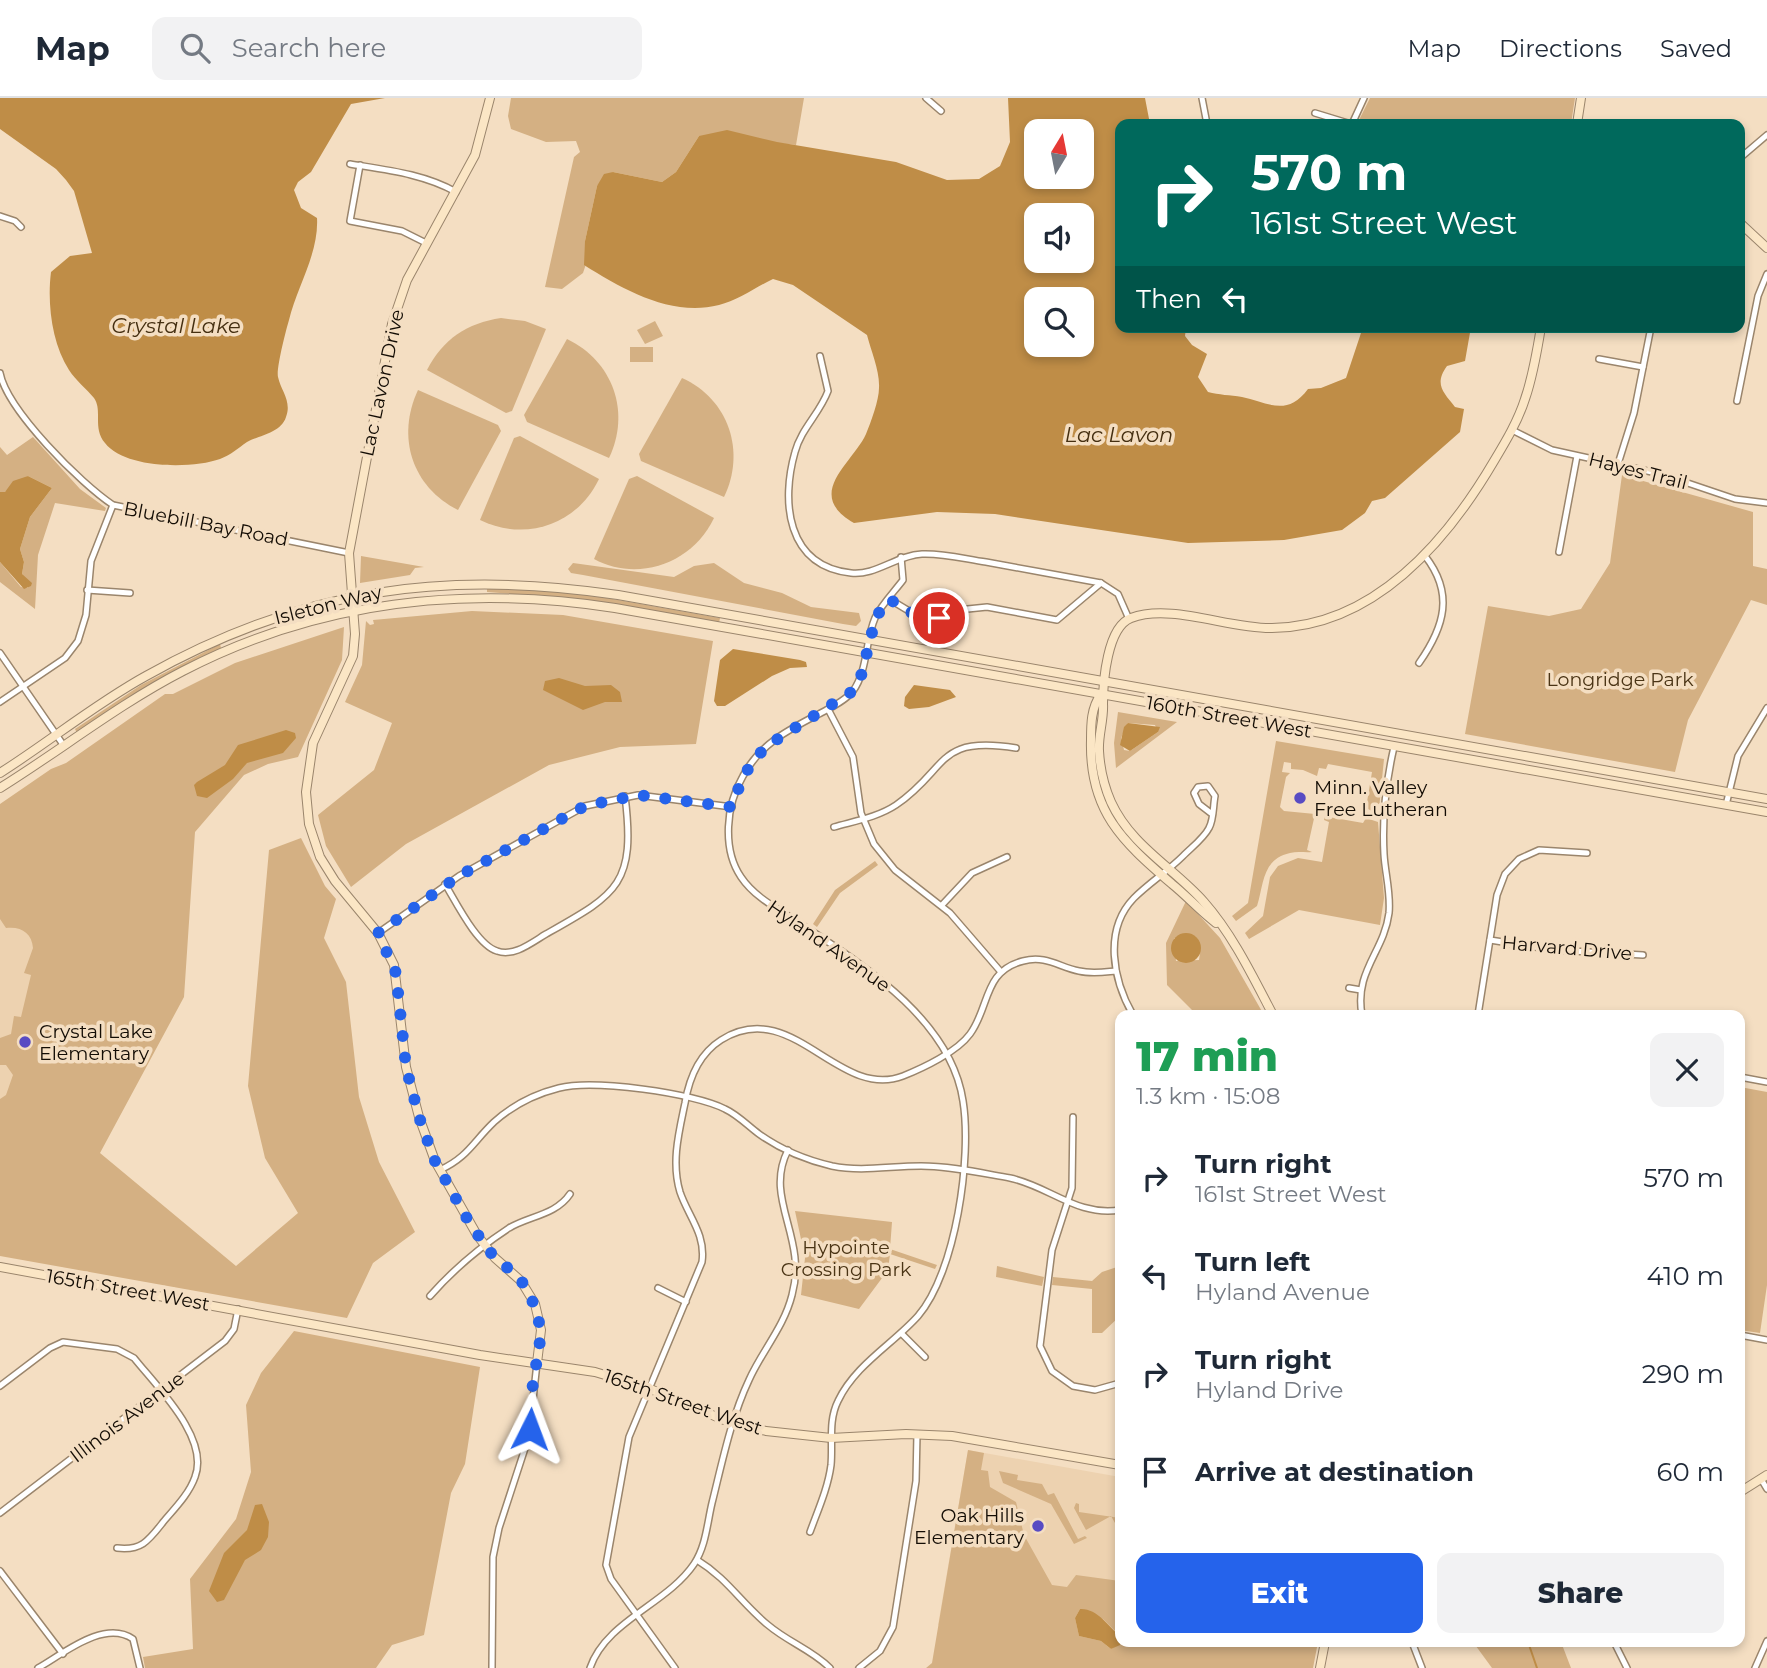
<!DOCTYPE html>
<html lang="en">
<head>
<meta charset="utf-8">
<style>
	body { margin:0; font-family:Montserrat,sans-serif; background:#f2f2f3; color:#1f2937; height:100vh; display:flex; flex-direction:column; font-size:26px; white-space:nowrap }
	* { box-sizing:border-box; margin:0 }
	p { font-size:23px; color:#747a83 }
	.icon { flex:none; width:38px; height:38px; fill:none; stroke:currentColor; stroke-width:2; stroke-linecap:round; stroke-linejoin:round }
	.map { position:relative; flex:1; overflow:hidden }
	.sheet { position:absolute; left:1115px; top:912px; width:630px; height:637px; display:flex; flex-direction:column; background:#fff; border-radius:14px; box-shadow:0 4px 10px #0003 }
	.sheet>* { flex:none }
	.banner { position:absolute; left:1115px; top:21px; width:630px; height:214px; border-radius:14px; box-shadow:0 4px 10px #0003; background:#00695c; color:#fff; overflow:hidden }
	.needle { width:46px; rotate:10deg }
	.fabs { position:absolute; left:1024px; top:21px; display:grid; gap:14px }
	.fabs a { display:grid; place-items:center; width:70px; height:70px; border-radius:14px; background:#fff; box-shadow:0 4px 10px #0003; font-size:35px }
	.pin { position:absolute; display:grid; place-items:center; width:60px; height:60px; color:#fff; margin:-30px; border:4px solid #fff; border-radius:50%; box-shadow:0 2px 7px #0007 }
	.me { position:absolute; width:77px; margin:-38px; rotate:3deg; stroke-linejoin:round; filter:drop-shadow(0 0 5px #0008) }
	.turn { display:flex; align-items:center; gap:24px; height:147px; padding:0 21px; font-size:32px }
	.turn .icon { width:91px; height:91px; stroke-width:2.5 }
	.turn b { display:block; font-size:49px; line-height:60px }
	.then { display:flex; align-items:center; height:66px; padding:0 21px; background:#0003; gap:14px; font-size:26px }
	.round { display:grid; place-items:center; flex:none; width:74px; height:74px; border-radius:14px; background:#f2f2f3 }
	.headline { display:flex; align-items:center; justify-content:space-between; height:119px; padding:0 21px }
	h1 { font-size:42px; font-weight:800; line-height:52px; color:#1e9e55 }
	.cta { display:flex; gap:14px; margin-top:auto; padding:14px 21px }
	.cta a { flex:1; height:80px; border-radius:14px; background:#2563eb; color:#fff; font-size:28px; font-weight:800; line-height:80px; text-align:center }
	.cta a+a { background:#f2f2f3; color:#1f2937 }
	ul { padding:0; list-style:none }
	li { display:flex; align-items:center; gap:21px; height:98px; padding:0 21px }
	li div { flex:1 }
	li b { display:block; font-size:26px }
	li em { font-style:normal }
	header { display:flex; align-items:center; gap:42px; box-sizing:border-box; height:98px; padding:0 35px; background:#fff; border-bottom:2px solid #e0e1e3 }
	header strong { font-size:33px }
	nav { display:flex; gap:38px; margin-inline-start:auto; font-size:24px }
	.search { width:490px; height:63px; background:#f2f2f3; display:flex; align-items:center; gap:18px; box-sizing:border-box; padding:0 24px; border-radius:14px; color:#747a83; font-size:26px }
	.map>svg:first-child { display:block }
	.built { fill:#edd2b0 }
	.green { fill:#d4b083; fill-rule:evenodd }
	.water { fill:#bf8d47; fill-rule:evenodd }
	.lines { fill:none; stroke-linecap:round; stroke-linejoin:round }
	.stream { stroke:#bf8d47; stroke-width:2 }
	.street-casing { stroke:#9a856c; stroke-width:8 }
	.secondary-casing { stroke:#9a856c; stroke-width:10 }
	.street { stroke:#fff; stroke-width:5 }
	.secondary { stroke:#fbe6c5; stroke-width:8 }
	.route { stroke:#2563eb; stroke-width:12; stroke-dasharray:0 21.6 }
	.poi-dot { fill:#584bc3; stroke:#f4dec2; stroke-width:2.5 }
	.labels { text-anchor:middle; dominant-baseline:central; stroke-width:7; stroke-linejoin:round; paint-order:stroke }
	.street-label { font-size:19px; fill:#130c04; stroke:#f4dec2 }
	.park-label { font-size:19px; fill:#4a3415; stroke:#f4dec2 }
	.poi-label { font-size:19px; fill:#130c04; stroke:#f4dec2; text-anchor:start }
	.water-label { font-size:21px; font-style:italic; fill:#452f11; stroke:#f4dec2 }
</style>
</head>
<body>
<header>
<strong>Map</strong>
<div class="search"><svg class="icon" aria-label="search" viewBox="0 0 24 24"><circle cx="10" cy="10" r="6"/><path d="M15 15l6 6"/></svg>Search here</div>
<nav><a>Map</a><a>Directions</a><a>Saved</a></nav>
</header>
<div class="map">
<svg width="1767" height="1570" viewBox="0 0 1767 1570">
	<rect width="100%" height="100%" fill="#f4dec2"/>
	<g class="built">
		<path d="M0,784l101,18 -101,284z"/>
		<path d="M968,1352l152,27v165h187l-4,26 -365,-43z"/>
	</g>
	<g class="green">
		<path d="M511,0h293l-8,47 -97,-9 -23,36 -14,10 -49,-10 -16,14 -12,55 2,20 -4,12 -21,16 -17,-2 29,-130 6,-5 -4,-11 -30,1 -35,-13 -3,-13z"/>
		<path d="M1370,0h205l-4,26h-116l-9,-4 -7,4h-82z"/>
		<path d="M501,220l24,3 21,8 -34,82 -6,2 -79,-43c16,-31 40,-47 74,-52z"/>
		<path d="M655,223l8,15 -18,8 -8,-14z"/>
		<path d="M567,241c46,22 64,73 42,119l-82,-36 -3,-7z"/>
		<rect x="630" y="249" width="23" height="15"/>
		<path d="M682,280c47,21 64,74 42,119l-83,-36 -2,-7z"/>
		<path d="M418,292l80,35 3,6 -43,79c-46,-23 -62,-73 -40,-120z"/>
		<path d="M520,338l79,43c-22,46 -74,63 -119,41l34,-82z"/>
		<path d="M33,339l47,52 26,19 -1,3 -50,-8 -17,52 -3,54 -35,-27v-20l21,25 7,1 -6,-14 2,-12 -4,-13 10,-32 22,-29 -24,-12 -23,16h-5v-45l7,8z"/>
		<path d="M1622,377l131,37v54l14,3v36l-16,-5 -63,120 -13,52 -210,-38 23,-128 61,10 32,-7 29,-46z"/>
		<path d="M637,378l77,42c-21,45 -76,65 -120,41l35,-80z"/>
		<path d="M361,458l63,11 -9,1 -5,7 -50,8z"/>
		<path d="M573,465l101,14 20,-11 20,-3 30,20 38,10 29,14 48,6 2,8 -5,5 -13,-2 -260,-49 -12,-2 -3,-4z"/>
		<path d="M487,489l86,5 147,26 -1,5 -130,-23 -102,-8z"/>
		<path d="M472,513l91,4 150,26 -17,103 -76,3 -71,18 -143,79 -55,43 -25,-41 -8,-31 56,-45 18,-47 -47,-21 17,-37 4,-44 4,4 4,-1 -1,-4z"/>
		<path d="M344,529l-2,33 -44,97 -30,7 -24,11 -49,57 -11,165 -84,156 136,113 62,-53 -33,-55 -17,-72 21,-236 32,-12 24,48 11,13 -12,39 22,44 13,115 20,65 36,70 -42,31 -26,55 -347,-62v-157l6,-4 7,-20 -7,-10h-6v-27l11,-4 3,-18 7,1 10,-42 -7,-2 9,-25c-1,-15 -12,-22 -27,-20l-6,-9v-115l51,-35 15,-6 99,-69h8l62,-31z"/>
		<path d="M220,546l1,4 -55,28 -89,57 -2,-4 66,-44z"/>
		<path d="M1118,614l59,10 -61,46 -2,-25zM1128,625l27,2 3,7 -28,19 -6,-1 -3,-12z"/>
		<path d="M1276,643l108,18 -5,50 -5,3 -8,-4 6,-36 -44,-8 -2,5 -7,-1 -2,8 -14,-6 -12,-1v-6l-7,-1 -2,10 8,1 -4,4 -6,30 4,4 31,3 -8,36 5,2c-6,1 -14,-1 -22,1 -28,6 -26,31 -33,53l-21,15 -4,-5 16,-13z"/>
		<path d="M1326,714h3v5l34,6 3,-5 12,4 6,76 -4,27 -81,-15 -50,29 -4,-6 18,-17 7,-39 8,-11 20,-8 24,4 7,-40 -5,-2z"/>
		<path d="M875,763l3,4 -38,28 -23,34 -4,-3 22,-34z"/>
		<path d="M1186,803l34,37 44,77h-67l-30,-30 -1,-42zM1174,840l26,15 -1,7 -23,1z"/>
		<path d="M1740,989l27,5v193l-7,48 -20,-3z"/>
		<path d="M795,1113l97,11 -2,27 47,16 -2,4 -45,-15 -2,16 -29,39 -58,-14 4,-37z"/>
		<path d="M997,1168l47,11 -2,9 -46,-9z"/>
		<path d="M1120,1168v50l-18,17h-10v-44l-40,-4 1,-8 39,4 10,-9z"/>
		<path d="M294,1233l186,36 -15,97 -14,29 -27,142 -32,10 -16,23h-231l-2,-11 50,-8 -3,-70 46,-60 15,-47 -5,-67 15,-32z"/>
		<path d="M968,1352l16,3 -3,17 7,1 2,16 26,15 8,33 28,50 15,2 9,-12 44,6v55l-17,-17 -23,-10 -5,9 4,18 22,5 10,8 11,-7h196l-5,26h-387l6,-5z"/>
		<path d="M999,1373l19,4 -1,5 25,4 6,11 6,-2 24,46 7,-3 2,2 -13,6 -23,-40 -48,-21z"/>
		<path d="M1076,1405l3,1v8l41,6v3l-5,2 -4,-7 -25,14 -12,-22z"/>
		<path d="M1473,1544h88l10,26h-79z"/>
	</g>
	<g class="water">
		<path d="M0,0h385l-34,6 -40,68 -13,10 -4,8 7,18 16,10c2,35 -20,69 -28,102 -3,10 -13,49 -11,57 3,14 14,24 8,40 -5,16 -26,18 -39,25 -9,6 -16,13 -27,17 -28,10 -95,10 -115,-16 -13,-16 -2,-32 -11,-45 -8,-10 -18,-17 -25,-28 -17,-27 -22,-66 -18,-98l19,-16 22,-3 -18,-62 -8,-11 -10,-11 -56,-40z"/>
		<path d="M1008,0h137l5,26h-30v203h66l-1,9 7,9 15,9 -9,23 10,15c11,3 22,3 34,5 27,6 45,20 66,-8l13,-1 25,-10 17,-51h108l-6,34 -18,5c-13,18 -4,26 8,41l9,2 -4,23 -75,66 -13,3 -7,12 -23,17 -58,10 -96,3 -193,-29 -58,-2 -83,11c-51,-29 -1,-60 12,-89 5,-12 13,-34 13,-46 1,-17 -8,-37 -12,-53l-74,-50 -20,-6c-17,8 -36,22 -54,26 -48,12 -95,-15 -135,-40l1,-24 12,-55 7,-12 9,-2 49,10 14,-10 23,-36 28,-6 50,12 119,20 51,18 32,-1 21,-13 10,-24zM1036,33h46v46h-46zM1036,117h46v46h-46zM1036,201h46v46h-46z"/>
		<path d="M28,378l24,12 -22,29 -10,32 4,13 -2,12 10,9 -1,3 -7,3 -24,-27v-70h5l8,-11z"/>
		<path d="M733,551l67,11 6,2 1,5 -17,1 -18,8 -47,30h-8l-3,-5 6,-41z"/>
		<path d="M559,580l26,8 26,-1 9,7 2,10h-17l-22,8 -40,-20 2,-9z"/>
		<path d="M914,587l36,5 6,7 -27,10 -20,2 -5,-3 1,-9z"/>
		<path d="M1128,625l32,4 -2,5 -28,19 -10,-6 4,-18z"/>
		<path d="M286,632l9,3 1,5 -13,15 -36,10 -14,16 -26,19 -10,-2 -3,-11 3,-3 28,-17 13,-20z"/>
		<circle cx="1186" cy="850" r="15"/>
		<path d="M262,1406l7,18 -1,15 -7,13 -16,10 -21,40 -7,2 -8,-11 15,-38 23,-23 8,-25z"/>
		<path d="M1080,1511c17,-1 28,17 40,27v9l-9,4 -10,-8 -22,-5 -4,-18z"/>
	</g>
	<g class="lines">
		<g class="stream">
			<path d="M1119,1176h1"/>
			<path d="M1528,1544l9,26"/>
		</g>
		<g class="street-casing">
			<g id="street">
				<path d="M926,0l15,13"/>
				<path d="M1202,0l5,26"/>
				<path d="M1315,15l36,11"/>
				<path d="M1352,26l12,-26"/>
				<path d="M1740,60l27,-23"/>
				<path d="M350,66c37,6 74,10 106,28"/>
				<path d="M360,67l-10,56 52,10 24,12"/>
				<path d="M0,118l15,5 6,6"/>
				<path d="M820,258l8,35c-8,22 -27,38 -33,61 -14,49 -9,114 56,121 24,3 46,-18 71,-19 21,-1 43,5 64,8 38,7 77,14 115,21l17,11 11,25"/>
				<path d="M1599,261l44,8"/>
				<path d="M0,275c7,37 81,111 113,132l236,48"/>
				<path d="M1737,303l21,-105 9,-22"/>
				<path d="M1512,332l40,20 109,24 74,25 32,4"/>
				<path d="M1618,366l16,-51 17,-86"/>
				<path d="M1559,454l18,-96"/>
				<path d="M87,492l43,3"/>
				<path d="M889,501l25,15 19,4 25,-8 29,-3 70,13 44,-37"/>
				<path d="M0,555l64,93"/>
				<path d="M1419,565c26,-37 35,-70 6,-107"/>
				<path d="M0,604l65,-44 13,-17 8,-26 5,-54 22,-56"/>
				<path d="M828,611l25,48 8,56 13,31 21,26 55,43 51,59"/>
				<path d="M1726,707l12,-49 29,-48"/>
				<path d="M834,729c21,-6 44,-10 62,-22 53,-36 39,-70 120,-57"/>
				<path d="M445,786c11,18 32,61 52,67 17,6 34,-8 49,-17 71,-40 90,-49 79,-138"/>
				<path d="M942,807l30,-32 35,-16"/>
				<path d="M378,835l81,-57 126,-70 53,-11 94,12"/>
				<path d="M1490,842l64,10 89,5"/>
				<path d="M1349,890l12,2"/>
				<path d="M1133,917c-20,-35 -30,-85 1,-117 15,-15 34,-27 49,-42 9,-9 21,-18 26,-28 5,-9 4,-22 6,-32l-7,-10 -10,1 -4,6 5,11 13,10"/>
				<path d="M1362,917c-8,-44 22,-63 27,-102 2,-20 -4,-40 -5,-59 -2,-36 2,-72 10,-107"/>
				<path d="M1478,917l19,-120 8,-21 14,-15 20,-9 48,3"/>
				<path d="M1740,979l27,5"/>
				<path d="M1073,1019l-1,71 -20,62 -12,96 12,25 21,15 22,4 25,-7"/>
				<path d="M440,1072c28,-13 33,-28 54,-48 19,-17 41,-28 65,-34 34,-9 135,5 166,21 13,6 23,17 34,25 21,15 47,26 73,32 30,6 58,0 89,0 29,0 60,7 89,12 39,8 67,39 110,32"/>
				<path d="M658,1190l28,14"/>
				<path d="M430,1198c23,-26 50,-49 79,-68 20,-12 47,-13 61,-34"/>
				<path d="M901,1235l24,24"/>
				<path d="M1740,1237l27,5"/>
				<path d="M0,1288l50,-38 13,-6 54,7 17,9c23,29 76,80 61,119 -6,17 -20,31 -31,44 -15,19 -22,30 -47,27"/>
				<path d="M1761,1381l6,10"/>
				<path d="M0,1415l225,-172 9,-12 4,-20"/>
				<path d="M810,1434c8,-22 18,-44 21,-67 2,-22 -3,-44 7,-64 17,-36 55,-57 80,-85 38,-44 54,-159 45,-215 -12,-81 -100,-136 -162,-177 -21,-14 -46,-26 -60,-47 -19,-28 -15,-72 2,-101 17,-32 45,-46 76,-62 11,-6 26,-13 34,-23 15,-21 12,-50 22,-73 6,-13 19,-26 28,-38l-2,-23"/>
				<path d="M697,1462c31,19 44,43 71,65 20,17 44,25 62,43"/>
				<path d="M0,1473l63,83"/>
				<path d="M1412,1544l10,26"/>
				<path d="M1614,1544l13,26"/>
				<path d="M38,1570c25,-14 66,-49 95,-29l7,29"/>
				<path d="M492,1570l1,-111 6,-29 30,-92 8,-73"/>
				<path d="M590,1570c16,-47 77,-64 104,-104 12,-18 13,-40 18,-61 10,-40 19,-85 37,-123 13,-29 35,-53 43,-85 16,-58 -29,-96 -4,-145"/>
				<path d="M675,1570l-64,-89 -5,-14 23,-128 73,-175c4,-28 -14,-46 -22,-70 -9,-30 -1,-60 5,-89 4,-24 14,-49 36,-63 71,-45 117,61 182,36 20,-8 54,-24 67,-42 20,-27 13,-63 53,-73 23,-6 36,6 56,10 13,3 25,1 37,0"/>
				<path d="M859,1570l21,-17 13,-24 23,-146 1,-47"/>
				<path d="M1755,1570l12,-27"/>
			</g>
		</g>
		<g class="secondary-casing">
			<g id="secondary">
				<path d="M490,0l-15,57 -68,125 -15,44 -43,229 6,81 -2,22 -40,87 -7,49 3,32 11,33 15,24 43,52 16,32 12,102 13,50 16,44 42,74 18,23 26,23 14,23 6,26 -4,33"/>
				<path d="M1577,26l4,-26"/>
				<path d="M1740,125l27,25"/>
				<path d="M1101,596c-10,14 -10,30 -10,46 -2,71 31,101 81,144 15,12 28,27 44,39"/>
				<path d="M0,675c49,-31 95,-69 146,-97 155,-87 298,-107 472,-81l1149,204"/>
				<path d="M0,690c61,-38 119,-84 183,-117 135,-70 283,-86 432,-63l1152,204"/>
				<path d="M1273,917c-20,-38 -40,-80 -69,-113 -30,-34 -73,-56 -93,-100 -7,-16 -11,-33 -12,-51 -1,-16 5,-31 4,-47 0,-22 4,-77 28,-86 40,-15 98,11 141,10 102,-1 175,-87 222,-167 12,-20 24,-40 31,-62 8,-23 12,-47 16,-72"/>
				<path d="M0,1169l480,88 115,17 53,16 76,32 42,11 65,7 75,-4 46,2 168,29"/>
				<path d="M1740,1394l27,-17"/>
				<path d="M1320,1570l5,-26"/>
			</g>
		</g>
		<use href="#street" class="street"/>
		<use href="#secondary" class="secondary"/>
	</g>
	<g class="lines">
		<path class="route" d="M530,1331l2,-39 9,-55 -4,-25 -16,-30 -30,-27 -21,-29 -35,-63 -16,-44 -13,-50 -10,-94 -18,-40 81,-57 126,-70 53,-11 94,12 11,-31 22,-29 88,-56 8,-15 15,-59 13,-18 25,15 25,4"/>
	</g>
	<g class="poi-dot">
		<circle cx="1300" cy="700" r="7"/>
		<circle cx="25" cy="944" r="7"/>
		<circle cx="1038" cy="1428" r="7"/>
	</g>
	<g class="labels">
		<g class="street-label">
			<text transform="translate(382 285) rotate(-78)">Lac Lavon Drive</text>
			<text transform="translate(1638 373) rotate(14)">Hayes Trail</text>
			<text transform="translate(206 426) rotate(11)">Bluebill Bay Road</text>
			<text transform="translate(328 507) rotate(-14)">Isleton Way</text>
			<text transform="translate(1229 619) rotate(10)">160th Street West</text>
			<text transform="translate(829 848) rotate(35)">Hyland Avenue</text>
			<text transform="translate(1567 850) rotate(5)">Harvard Drive</text>
			<text transform="translate(128 1192) rotate(10)">165th Street West</text>
			<text transform="translate(683 1304) rotate(19)">165th Street West</text>
			<text transform="translate(127 1319) rotate(-37)">Illinois Avenue</text>
		</g>
		<g class="park-label">
			<text x="1620" y="581">Longridge Park</text>
			<text x="846" y="1149">Hypointe<tspan x="846" dy="22">Crossing Park</tspan></text>
		</g>
		<g class="poi-label">
			<text x="1314" y="689">Minn. Valley<tspan x="1314" dy="22">Free Lutheran</tspan></text>
			<text x="39" y="933">Crystal Lake<tspan x="39" dy="22">Elementary</tspan></text>
			<text x="1024" y="1417" text-anchor="end">Oak Hills<tspan x="1024" dy="22">Elementary</tspan></text>
		</g>
		<g class="water-label">
			<text x="176" y="227">Crystal Lake</text>
			<text x="1119" y="336">Lac Lavon</text>
		</g>
	</g>
</svg>
<div class="fabs">
<a><svg class="needle" viewBox="-14 -14 28 28"><path d="M0-13l5 13h-10z" fill="#e53935"/><path d="M0 13l5-13h-10z" fill="#747a83"/></svg></a>
<a><svg class="icon" aria-label="sound" viewBox="0 0 24 24"><path d="M4 9h4l5-4v14l-5-4H4zM17 9q2 3 0 6"/></svg></a>
<a><svg class="icon" aria-label="search" viewBox="0 0 24 24"><circle cx="10" cy="10" r="6"/><path d="M15 15l6 6"/></svg></a>
</div>
<div class="pin" style="left:939px;top:520px;background:#d93025"><svg class="icon" aria-label="arrive" viewBox="0 0 24 24"><path d="M6 21V4h12l-3 4 3 4H6"/></svg></div>
<svg class="me" style="left:530px;top:1331px" viewBox="-20 -20 40 40"><path d="M0-17L14 15 0 8-14 15z" fill="#2563eb" stroke="#fff" stroke-width="4"/></svg>
<div class="banner">
<div class="turn"><svg class="icon" aria-label="right" viewBox="0 0 24 24"><path d="M7 20v-9h11M14 6l5 5-5 5"/></svg><div><b>570 m</b>161st Street West</div></div>
<div class="then">Then<svg class="icon" aria-label="left" viewBox="0 0 24 24"><path d="M17 20v-9H6M10 6l-5 5 5 5"/></svg></div>
</div>
<section class="sheet">
<div class="headline"><div><h1>17 min</h1><p>1.3 km · 15:08</p></div><a class="round"><svg class="icon" aria-label="close" viewBox="0 0 24 24"><path d="M6 6l12 12M18 6L6 18"/></svg></a></div>
<ul>
<li><svg class="icon" aria-label="right" viewBox="0 0 24 24"><path d="M7 20v-9h11M14 6l5 5-5 5"/></svg><div><b>Turn right</b><p>161st Street West</p></div><em>570 m</em></li>
<li><svg class="icon" aria-label="left" viewBox="0 0 24 24"><path d="M17 20v-9H6M10 6l-5 5 5 5"/></svg><div><b>Turn left</b><p>Hyland Avenue</p></div><em>410 m</em></li>
<li><svg class="icon" aria-label="right" viewBox="0 0 24 24"><path d="M7 20v-9h11M14 6l5 5-5 5"/></svg><div><b>Turn right</b><p>Hyland Drive</p></div><em>290 m</em></li>
<li><svg class="icon" aria-label="arrive" viewBox="0 0 24 24"><path d="M6 21V4h12l-3 4 3 4H6"/></svg><div><b>Arrive at destination</b></div><em>60 m</em></li>
</ul>
<div class="cta"><a>Exit</a><a>Share</a></div>
</section>
</div>
</body>
</html>
